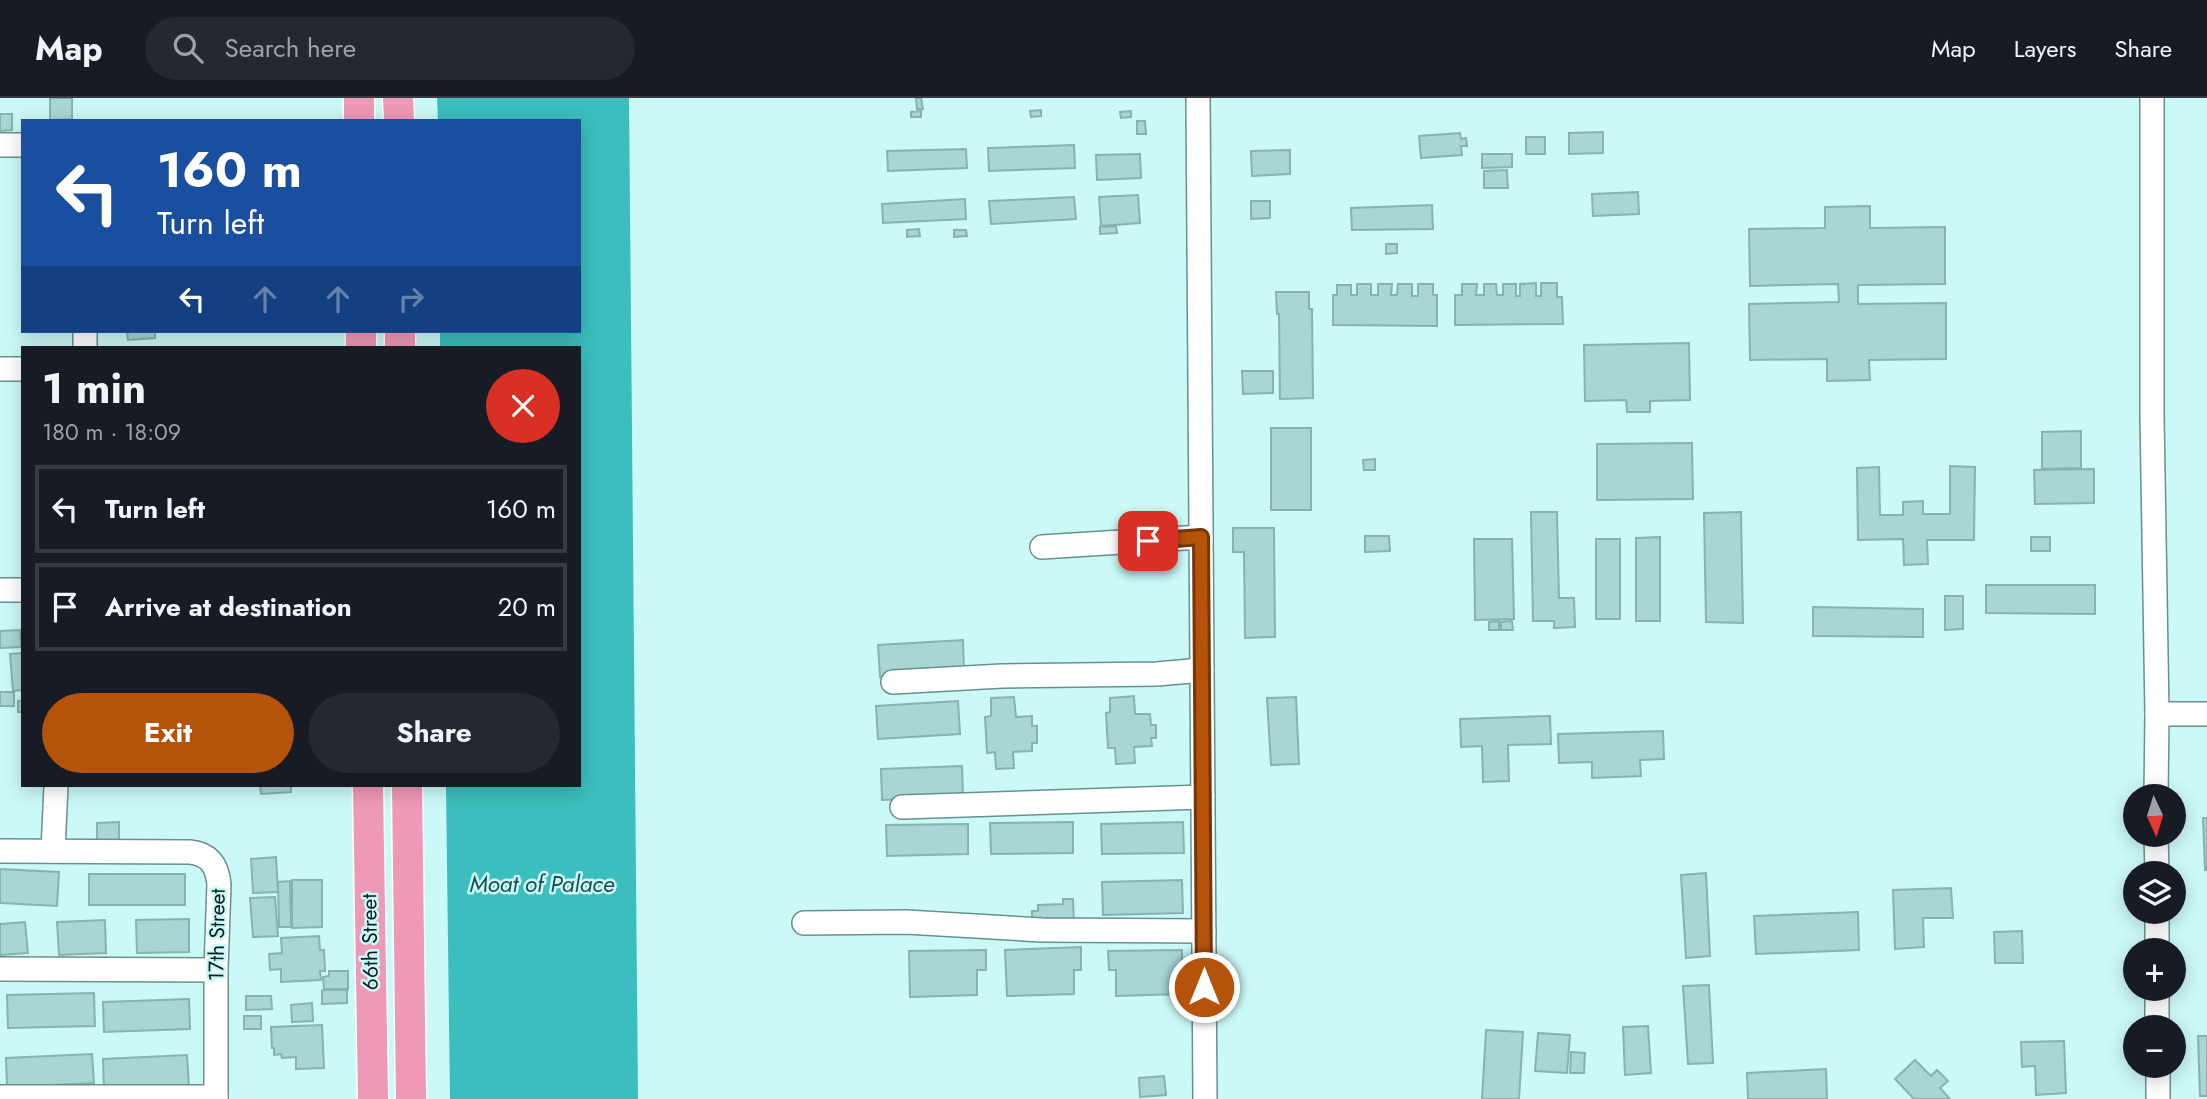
<!DOCTYPE html>
<html lang="en">
<head>
<meta charset="utf-8">
<style>
	body { margin:0; font-family:Jost,sans-serif; background:#242831; color:#f1f3f6; height:100vh; display:flex; flex-direction:column; font-size:26px; white-space:nowrap }
	* { box-sizing:border-box; margin:0 }
	p { font-size:23px; color:#9ea1a6 }
	.icon { flex:none; width:38px; height:38px; fill:none; stroke:currentColor; stroke-width:2; stroke-linecap:round; stroke-linejoin:round }
	.map { position:relative; flex:1; overflow:hidden }
	.details { position:absolute; left:21px; top:248px; width:560px; height:441px; display:flex; flex-direction:column; background:#171b24; border-radius:0px; box-shadow:0 4px 18px #0003 }
	.details>* { flex:none }
	.banner { position:absolute; left:21px; top:21px; width:560px; height:214px; border-radius:0px; box-shadow:0 4px 18px #0003; background:#1a4fa0; color:#fff; overflow:hidden }
	.needle { width:46px; rotate:176deg }
	.fabs { position:absolute; left:2123px; top:686px; display:grid; gap:14px }
	.fabs a { display:grid; place-items:center; width:63px; height:63px; border-radius:50%; background:#171b24; box-shadow:0 4px 18px #0003; font-size:35px }
	.pin { position:absolute; display:grid; place-items:center; width:60px; height:60px; color:#fff; margin:-30px; border-radius:14px; box-shadow:0 4px 10px #0006 }
	.me { position:absolute; width:77px; margin:-38px; rotate:0deg; stroke-linejoin:round; filter:drop-shadow(0 0 5px #0008) }
	.turn { display:flex; align-items:center; gap:24px; height:147px; padding:0 21px; font-size:32px }
	.turn .icon { width:91px; height:91px; stroke-width:2.5 }
	.turn b { display:block; font-size:49px; line-height:60px }
	.lanes { display:flex; align-items:center; height:66px; padding:0 21px; background:#0003; justify-content:center; gap:35px; direction:ltr }
	.lanes .off { opacity:.35 }
	.round { display:grid; place-items:center; flex:none; width:74px; height:74px; border-radius:37px; background:#242831 }
	.head { display:flex; align-items:center; justify-content:space-between; height:119px; padding:0 21px }
	h1 { font-size:42px; font-weight:700; line-height:52px }
	.action { display:flex; gap:14px; margin-top:auto; padding:14px 21px }
	.action a { flex:1; height:80px; border-radius:42px; background:#b45309; color:#fff; font-size:28px; font-weight:700; line-height:80px; text-align:center }
	.action a+a { background:#242831; color:#f1f3f6 }
	ul { padding:0; list-style:none }
	li { display:flex; align-items:center; gap:21px; height:88px; margin:0 14px 10px; padding:0 7px; border:4px solid #363941; border-radius:0px }
	li div { flex:1 }
	li b { display:block; font-size:26px }
	li em { font-style:normal }
	header { display:flex; align-items:center; gap:42px; box-sizing:border-box; height:98px; padding:0 35px; background:#171b24; border-bottom:2px solid #363941 }
	header strong { font-size:33px }
	nav { display:flex; gap:38px; margin-inline-start:auto; font-size:24px }
	.search { width:490px; height:63px; background:#242831; display:flex; align-items:center; gap:18px; box-sizing:border-box; padding:0 24px; border-radius:38px; color:#9ea1a6; font-size:26px }
	.map>svg:first-child { display:block }
	.water { fill:#3bbebd }
	.building { fill:#a8d6d4; stroke:#86b2b1; stroke-width:2 }
	.lines { fill:none; stroke-linecap:round; stroke-linejoin:round }
	.minor-casing { stroke:#669190; stroke-width:26 }
	.major-casing { stroke:#fff; stroke-width:33 }
	.minor { stroke:#fff; stroke-width:23 }
	.major { stroke:#ee99b5; stroke-width:30 }
	.route-casing { stroke:#753606; stroke-width:18 }
	.route { stroke:#b45309; stroke-width:12 }
	.labels { text-anchor:middle; dominant-baseline:central; stroke-width:5; stroke-linejoin:round; paint-order:stroke }
	.street-label { font-size:21px; fill:#091b1a; stroke:#cbf9f8 }
	.water-label { font-size:23px; font-style:italic; fill:#194f4f; stroke:#cbf9f8 }
</style>
</head>
<body>
<header>
<strong>Map</strong>
<div class="search"><svg class="icon" aria-label="search" viewBox="0 0 24 24"><circle cx="10" cy="10" r="6"/><path d="M15 15l6 6"/></svg>Search here</div>
<nav><a>Map</a><a>Layers</a><a>Share</a></nav>
</header>
<div class="map">
<svg width="2207" height="1001" viewBox="0 0 2207 1001">
	<rect width="100%" height="100%" fill="#cbf9f8"/>
	<path class="water" d="M437,0h192l9,1001h-188l-4,-313h133v-438h-139v-17h139v-210h-141z"/>
	<g class="building">
		<path d="M50,0h22v21l-22,1z"/>
		<path d="M916,0h5l2,11h-6z"/>
		<path d="M1041,12v6l-10,1 -1,-6z"/>
		<path d="M921,13v6h-10v-5z"/>
		<path d="M1131,13v6l-10,1 -1,-6z"/>
		<path d="M0,16h12v16l-12,1z"/>
		<path d="M1137,23h8l1,13h-9z"/>
		<path d="M1603,34v21l-34,1v-21z"/>
		<path d="M1460,35l1,6 5,-1 1,8h-6l1,9 -41,3 -2,-22z"/>
		<rect x="1526" y="39" width="19" height="17"/>
		<path d="M1074,47l1,23 -86,3 -1,-23z"/>
		<path d="M966,51l1,19 -79,3 -1,-20z"/>
		<path d="M1290,52v24l-38,2 -1,-25z"/>
		<path d="M1140,56l1,24 -44,2 -1,-25z"/>
		<path d="M1482,56h30v13l-30,1z"/>
		<path d="M1507,72l1,18h-24v-17z"/>
		<path d="M1638,94l1,22 -46,2 -1,-22z"/>
		<path d="M1138,97l2,28 -39,3 -2,-29z"/>
		<path d="M1074,99l2,22 -85,5 -2,-23z"/>
		<path d="M965,101l1,20 -83,4 -1,-19z"/>
		<path d="M1251,103h19v17l-19,1z"/>
		<path d="M1432,107l1,24 -81,1 -1,-22z"/>
		<path d="M1870,108v22l75,-1v57l-87,1v19l88,-1v56l-77,1 1,20 -43,1v-22l-77,1 -1,-56 90,-2 -1,-18 -88,2 -1,-57 76,-1v-21z"/>
		<path d="M1116,128l1,7 -17,1v-7z"/>
		<path d="M919,131l1,7 -13,1v-7z"/>
		<path d="M954,132h12l1,6 -13,1z"/>
		<path d="M1386,146h11v9l-11,1z"/>
		<path d="M1536,185v13h5v-13h16v14h5l1,27 -108,1v-30h7v-11h15l-1,11h8v-11h12l1,11h6v-11h13v12h4v-12z"/>
		<path d="M1357,186h14v11h7v-11h14l-1,11h6l1,-11h14v12h6v-12h15v11h4v31l-104,-1v-30h4v-10h14v10h6z"/>
		<path d="M1276,194h33v17h3l1,89 -33,1 -1,-85h-2z"/>
		<path d="M127,233h28v7l-27,2z"/>
		<path d="M1689,245l1,57 -40,1v11h-23l-1,-12 -41,1 -1,-56z"/>
		<path d="M1242,273h31v22l-30,1z"/>
		<rect x="1271" y="330" width="40" height="82"/>
		<path d="M2081,333v37l-39,1v-37z"/>
		<path d="M1692,345l1,56 -96,1v-56z"/>
		<path d="M1375,361v11h-11l-1,-10z"/>
		<path d="M1950,368l25,1 -1,73h-47l1,24 -24,1 -1,-26 -45,1 -1,-72 22,-1 1,48h23v-13l20,-1v13h27z"/>
		<path d="M2094,371v34l-59,1 -1,-34z"/>
		<path d="M1531,414h26l2,86h15l1,29 -21,1v-7h-21z"/>
		<path d="M1741,414l2,111 -37,-1 -2,-109z"/>
		<path d="M1233,430h41l1,109 -30,1 -1,-86h-11z"/>
		<path d="M1365,438h24l1,15 -25,1z"/>
		<path d="M1660,439v84h-24v-83z"/>
		<rect x="2031" y="439" width="19" height="14"/>
		<path d="M1474,441h38l2,80 -39,1z"/>
		<rect x="1596" y="441" width="24" height="80"/>
		<path d="M1986,487h109v29l-109,-1z"/>
		<path d="M1945,498h18v33l-18,1z"/>
		<path d="M1813,509l110,2v28l-110,-1z"/>
		<path d="M1499,523v9h-10v-8z"/>
		<path d="M1512,523l1,9h-12v-8z"/>
		<path d="M20,532l1,17 -21,1v-17z"/>
		<path d="M963,542l1,32 -84,5 -2,-32z"/>
		<path d="M23,555v37l-10,1 -3,-37z"/>
		<rect x="0" y="594" width="14" height="14"/>
		<path d="M1134,598l1,18h15l1,11h5v13h-5l1,8 -18,1 1,16 -19,1 -1,-16h-7l-2,-35 4,-1v-14z"/>
		<path d="M1014,599l2,20 16,-1v10h5v17h-5v8l-19,1 1,16 -18,1 -1,-17 -8,1 -2,-36 6,-1v-18z"/>
		<path d="M1296,599l3,67 -28,1 -4,-67z"/>
		<rect x="18" y="603" width="5" height="11"/>
		<path d="M958,603l2,33 -82,5 -2,-33z"/>
		<path d="M1550,618l1,28 -43,1 1,36 -26,1 -1,-36 -21,1 -1,-28z"/>
		<path d="M1663,633l1,28 -24,1 1,16 -49,2v-16l-33,1 -1,-29z"/>
		<path d="M962,668l1,31 -81,3 -1,-31z"/>
		<path d="M260,688h31v6l-30,2z"/>
		<path d="M2203,720h4v52h-2z"/>
		<path d="M119,724v20l-22,1v-20z"/>
		<path d="M1073,724v31l-82,1 -1,-31z"/>
		<path d="M1183,724l1,31 -82,1 -1,-30z"/>
		<path d="M968,726v30l-81,2 -1,-31z"/>
		<path d="M276,759l2,35 -25,1 -2,-34z"/>
		<path d="M0,771l59,3 -2,34 -57,-3z"/>
		<path d="M1706,775l4,83 -24,2 -5,-83z"/>
		<rect x="89" y="776" width="96" height="31"/>
		<path d="M292,782h30v47l-30,1z"/>
		<path d="M1182,782l1,33 -80,2 -1,-33z"/>
		<path d="M290,783l1,46h-12l-1,-45z"/>
		<path d="M1951,790l2,30h-30l1,29 -29,2 -2,-59z"/>
		<path d="M275,799l3,39 -25,1 -3,-39z"/>
		<path d="M1063,801h10l1,27 -42,-4v-11h6v-6l25,-1z"/>
		<path d="M1858,814l1,38 -103,4 -2,-38z"/>
		<path d="M189,821v33l-52,1 -1,-33z"/>
		<path d="M105,822l1,33 -47,2 -2,-33z"/>
		<path d="M25,824l3,31 -28,2v-31z"/>
		<path d="M2022,833l1,32h-28l-1,-31z"/>
		<path d="M319,838l1,14h4l1,21h-5l1,9 -40,2v-13l-11,1 -1,-16 13,-1 -1,-15z"/>
		<path d="M1081,849v23h-7v24l-67,2 -2,-46z"/>
		<path d="M986,852v20h-9v25l-67,2 -1,-46z"/>
		<path d="M1182,852v44l-66,2v-26h-7l-1,-19z"/>
		<path d="M329,873h19v18h-24l-1,-12 6,-1z"/>
		<path d="M1709,887l4,78 -25,1 -5,-78z"/>
		<path d="M322,892h25v13l-25,1z"/>
		<path d="M94,895l1,33 -87,2 -1,-33z"/>
		<path d="M246,898h25l1,13 -26,1z"/>
		<path d="M189,901l1,30 -86,3 -1,-30z"/>
		<path d="M312,905l1,18 -21,1 -1,-17z"/>
		<rect x="244" y="918" width="17" height="13"/>
		<path d="M322,927l2,43 -28,1v-12l-14,1 -1,-4 -7,1v-7h-2l-1,-21z"/>
		<path d="M1648,928l3,47 -26,2 -2,-48z"/>
		<path d="M1486,932l37,2 -4,67h-37z"/>
		<path d="M1538,935l32,2 -3,38 -32,-2z"/>
		<path d="M2198,938h9v60h-7z"/>
		<path d="M2064,943l2,52 -30,2 -1,-29 -13,1 -1,-25z"/>
		<path d="M1571,954l14,1 -1,20h-14z"/>
		<path d="M92,956l2,29 -87,4 -1,-29z"/>
		<path d="M187,957l2,31 -85,5 -1,-32z"/>
		<path d="M1915,962l16,16 6,-6 11,11 -8,7 10,11h-36l-19,-20z"/>
		<path d="M1826,971l1,30h-79l-1,-26z"/>
		<path d="M1164,978l2,19 -26,2 -1,-19z"/>
	</g>
	<g class="lines">
		<g class="minor-casing">
			<g id="minor">
				<path d="M1198,0l7,1001"/>
				<path d="M2152,0v317l5,299 -1,82"/>
				<path d="M0,47h23"/>
				<path d="M85,233v17"/>
				<path d="M0,271h23"/>
				<path d="M1042,449l159,-10"/>
				<path d="M0,492h23"/>
				<path d="M893,584l109,-6 155,-2 45,-4"/>
				<path d="M2157,616h50"/>
				<path d="M902,709l301,-10"/>
				<path d="M2156,737l1,38"/>
				<path d="M0,753l190,1c20,2 27,14 29,32l-3,86v129"/>
				<path d="M53,753l3,-65"/>
				<path d="M2157,814v38"/>
				<path d="M804,825l102,-1 136,8 162,1"/>
				<path d="M0,871l216,1"/>
				<path d="M2157,891v38"/>
				<path d="M2158,968v33"/>
				<path d="M0,999h216"/>
			</g>
		</g>
		<g class="major-casing">
			<g id="major">
				<path d="M398,0l1,23"/>
				<path d="M359,23v-23"/>
				<path d="M400,233v17"/>
				<path d="M361,250v-17"/>
				<path d="M368,688l5,313"/>
				<path d="M407,688l4,313"/>
			</g>
		</g>
		<use href="#minor" class="minor"/>
		<use href="#major" class="major"/>
	</g>
	<g class="lines">
		<g class="route-casing">
			<path id="route" d="M1148,443l53,-4 3,450"/>
		</g>
		<use href="#route" class="route"/>
	</g>
	<g class="labels">
		<g class="street-label">
			<text transform="translate(217 837) rotate(-89)">17th Street</text>
			<text transform="translate(370 844) rotate(-91)">66th Street</text>
		</g>
		<g class="water-label">
			<text x="542" y="786">Moat of Palace</text>
		</g>
	</g>
</svg>
<div class="fabs">
<a><svg class="needle" viewBox="-14 -14 28 28"><path d="M0-13l5 13h-10z" fill="#e53935"/><path d="M0 13l5-13h-10z" fill="#9ea1a6"/></svg></a>
<a><svg class="icon" aria-label="layers" viewBox="0 0 24 24"><path d="M12 4l9 5-9 5-9-5zM3 14l9 5 9-5"/></svg></a>
<a>+</a>
<a>−</a>
</div>
<div class="pin" style="left:1148px;top:443px;background:#d93025"><svg class="icon" aria-label="arrive" viewBox="0 0 24 24"><path d="M6 21V4h12l-3 4 3 4H6"/></svg></div>
<svg class="me" style="left:1204px;top:889px" viewBox="-20 -20 40 40"><circle r="17" fill="#b45309" stroke="#fff" stroke-width="3"/><path d="M0-11L8 9 0 5-8 9z" fill="#fff"/></svg>
<div class="banner">
<div class="turn"><svg class="icon" aria-label="left" viewBox="0 0 24 24"><path d="M17 20v-9H6M10 6l-5 5 5 5"/></svg><div><b>160 m</b>Turn left</div></div>
<div class="lanes"><svg class="icon" aria-label="left" viewBox="0 0 24 24"><path d="M17 20v-9H6M10 6l-5 5 5 5"/></svg><svg class="icon off" aria-label="ahead" viewBox="0 0 24 24"><path d="M12 20V5M6 11l6-6 6 6"/></svg><svg class="icon off" aria-label="ahead" viewBox="0 0 24 24"><path d="M12 20V5M6 11l6-6 6 6"/></svg><svg class="icon off" aria-label="right" viewBox="0 0 24 24"><path d="M7 20v-9h11M14 6l5 5-5 5"/></svg></div>
</div>
<section class="details">
<div class="head"><div><h1>1 min</h1><p>180 m · 18:09</p></div><a class="round" style="background:#d93025;color:#fff"><svg class="icon" aria-label="close" viewBox="0 0 24 24"><path d="M6 6l12 12M18 6L6 18"/></svg></a></div>
<ul>
<li><svg class="icon" aria-label="left" viewBox="0 0 24 24"><path d="M17 20v-9H6M10 6l-5 5 5 5"/></svg><div><b>Turn left</b></div><em>160 m</em></li>
<li><svg class="icon" aria-label="arrive" viewBox="0 0 24 24"><path d="M6 21V4h12l-3 4 3 4H6"/></svg><div><b>Arrive at destination</b></div><em>20 m</em></li>
</ul>
<div class="action"><a>Exit</a><a>Share</a></div>
</section>
</div>
</body>
</html>
